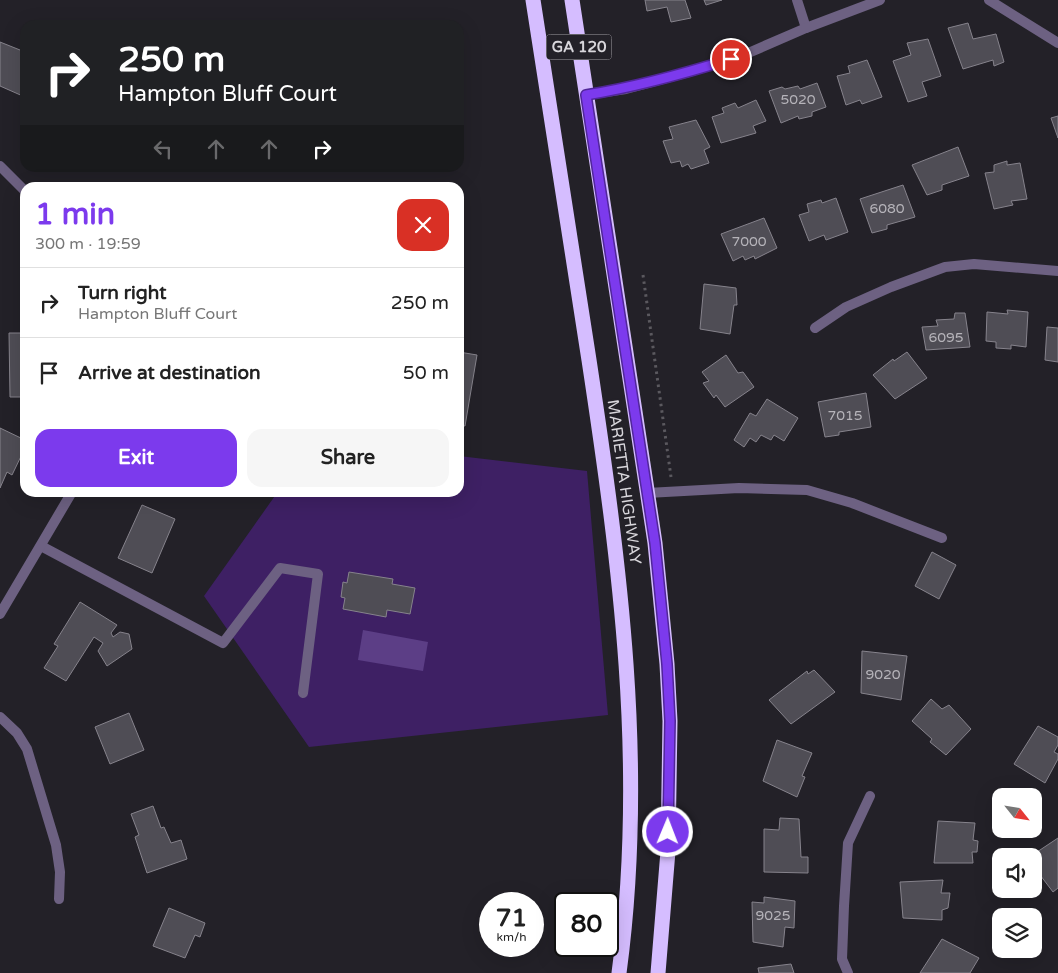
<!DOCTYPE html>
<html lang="en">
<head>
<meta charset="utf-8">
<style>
	body { margin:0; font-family:"Varela Round",sans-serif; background:#f6f6f6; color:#222; height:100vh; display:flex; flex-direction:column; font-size:19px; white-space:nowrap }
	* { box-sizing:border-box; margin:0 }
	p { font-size:16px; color:#767676 }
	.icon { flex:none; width:28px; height:28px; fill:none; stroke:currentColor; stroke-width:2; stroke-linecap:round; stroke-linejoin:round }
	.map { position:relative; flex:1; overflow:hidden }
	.drawer { position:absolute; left:20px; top:182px; width:444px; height:315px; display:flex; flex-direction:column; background:#fff; border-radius:15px; box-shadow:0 5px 20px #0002 }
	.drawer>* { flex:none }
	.guide { position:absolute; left:20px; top:20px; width:444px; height:152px; border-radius:15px; box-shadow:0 5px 20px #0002; background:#202124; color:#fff; overflow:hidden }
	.needle { width:32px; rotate:120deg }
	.tools { position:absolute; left:992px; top:788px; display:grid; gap:10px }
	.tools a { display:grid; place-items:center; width:50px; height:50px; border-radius:10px; background:#fff; box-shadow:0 5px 20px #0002; font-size:25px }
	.speed { position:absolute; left:479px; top:892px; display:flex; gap:10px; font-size:25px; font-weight:700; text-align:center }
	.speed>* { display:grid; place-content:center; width:65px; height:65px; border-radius:50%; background:#fff; box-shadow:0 5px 20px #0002; line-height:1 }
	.speed small { font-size:12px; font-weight:400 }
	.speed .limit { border:2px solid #111; border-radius:8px; background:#fff; color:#111 }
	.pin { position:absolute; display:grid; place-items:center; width:42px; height:42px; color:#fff; margin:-21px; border:2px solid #fff; border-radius:50%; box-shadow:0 1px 5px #0007 }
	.me { position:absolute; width:55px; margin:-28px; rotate:1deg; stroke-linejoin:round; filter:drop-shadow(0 0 4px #0008) }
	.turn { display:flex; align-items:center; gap:18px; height:105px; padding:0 15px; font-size:22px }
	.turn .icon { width:65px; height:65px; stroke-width:2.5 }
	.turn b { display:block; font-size:35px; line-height:42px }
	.lanes { display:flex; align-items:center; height:48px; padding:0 15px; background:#0003; justify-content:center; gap:25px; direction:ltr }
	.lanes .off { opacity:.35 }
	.round { display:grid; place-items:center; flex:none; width:52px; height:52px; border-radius:15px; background:#f6f6f6 }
	.headline { display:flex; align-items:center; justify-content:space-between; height:85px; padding:0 15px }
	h1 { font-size:30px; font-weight:700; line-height:38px; color:#7c3aed }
	.primary-button { display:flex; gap:10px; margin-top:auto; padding:10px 15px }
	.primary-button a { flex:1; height:58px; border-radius:15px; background:#7c3aed; color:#fff; font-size:20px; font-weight:700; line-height:58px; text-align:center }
	.primary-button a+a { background:#f6f6f6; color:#222 }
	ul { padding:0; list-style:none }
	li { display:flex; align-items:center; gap:15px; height:70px; padding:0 15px; border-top:1px solid #e0e0e0 }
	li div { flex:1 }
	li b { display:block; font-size:19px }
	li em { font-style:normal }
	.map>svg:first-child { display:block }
	.green { fill:#3e2064 }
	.water { fill:#5c3e86 }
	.building { fill:#4f4d55; stroke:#86838c }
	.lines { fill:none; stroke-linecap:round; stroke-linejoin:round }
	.path { stroke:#5b595f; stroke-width:3; stroke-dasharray:2.5 4; stroke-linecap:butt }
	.lane { stroke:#6d6182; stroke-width:10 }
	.street { stroke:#6d6182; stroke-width:10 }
	.highway { stroke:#d5bdff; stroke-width:15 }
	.route-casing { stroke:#51269a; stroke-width:12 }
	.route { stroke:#7c3aed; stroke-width:9 }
	.labels { text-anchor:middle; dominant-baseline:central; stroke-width:4.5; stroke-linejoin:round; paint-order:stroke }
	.number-label { font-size:14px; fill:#b6b4ba }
	.shield { fill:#232128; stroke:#a2a0a5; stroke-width:1 }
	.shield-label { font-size:15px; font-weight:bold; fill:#d8d6db }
	.street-label { font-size:16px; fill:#d8d6db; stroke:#232128 }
</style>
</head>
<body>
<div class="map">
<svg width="1058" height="973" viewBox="0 0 1058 973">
	<rect width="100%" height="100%" fill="#232128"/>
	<path class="green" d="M459,456l128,15 21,244 -299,32 -105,-151 73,-103 182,-1z"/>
	<path class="water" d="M363,630l65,12 -5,29 -65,-11z"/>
	<g class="building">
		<path d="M645,0h40l6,18 -20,4 -4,-15 -20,4z"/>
		<path d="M704,0h18l-16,5z"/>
		<path d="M968,23l5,16 23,-5 8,28 -10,4 -1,-6 -30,9 -15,-41z"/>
		<path d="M928,39l13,37 -19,6 5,14 -19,6 -15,-41 18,-6 -4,-12z"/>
		<path d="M0,42l25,10v45l-25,-11z"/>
		<path d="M867,60l15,37 -20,7 -2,-4 -14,5 -9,-29 13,-3 -2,-7z"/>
		<path d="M817,83l9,24 -14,5v4l-13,3 -1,-3 -17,7 -12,-32 13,-4 3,2 13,-3 2,3z"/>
		<path d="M756,100l10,21 -13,5 3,7 -35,10 -9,-26 12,-4 -2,-5 13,-5 3,5z"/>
		<path d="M1058,116v22l-7,-20z"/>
		<path d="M696,120l14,27 -6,3 5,13 -18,6 -3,-5 -6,3 -2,-6 -9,2 -8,-22 10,-2 -4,-12z"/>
		<path d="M958,147l11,29 -27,9v5l-15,5 -15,-30z"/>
		<path d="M1007,161v4l13,-2 7,36 -16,2 2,4 -19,4 -9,-36 9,-1v-7z"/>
		<path d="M903,185l12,32 -28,8v4l-15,4 -12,-34z"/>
		<path d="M836,198l12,34 -22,8 -2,-5 -15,6 -10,-26 10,-3 -2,-8 14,-4 1,3z"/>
		<path d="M764,218l13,30 -22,11 -1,-3 -9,4 -2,-4 -10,5 -12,-27z"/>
		<path d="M704,284l32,4 1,17h-3l-4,29 -30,-5z"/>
		<path d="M1007,310l21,2 -2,35 -15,-2v4l-15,-1v-6l-10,-1 1,-29 21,2z"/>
		<path d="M955,313h10l5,34 -44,3 -4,-23 16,-1 -2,-6 18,-1z"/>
		<path d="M1047,327l11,1v34l-13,-2z"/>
		<path d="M9,333h16v64h-15z"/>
		<path d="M459,352l18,3 -12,71 -6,-1z"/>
		<path d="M907,352l20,26 -32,21 -22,-24 20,-16 1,2z"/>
		<path d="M726,355l12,18 5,-1 11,15 -29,20 -9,-12 -2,3 -11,-15 6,-2 -7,-9z"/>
		<path d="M866,393l5,34 -32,5v3l-14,2 -7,-35z"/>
		<path d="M767,399l31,19 -14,23 -10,-6 -3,5 -10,-5 -5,7 -6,-4 -6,9 -10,-7 16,-27 6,3z"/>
		<path d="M0,428l25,12v8l-13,27 -5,-3 -7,16z"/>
		<path d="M142,505l33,14 -23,54 -34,-15z"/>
		<path d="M932,552l24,13 -17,34 -24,-13z"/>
		<path d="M349,572l44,7 -1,5 23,4 -5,26 -23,-4 -1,7 -43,-8 2,-11 -4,-1 2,-15 4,1z"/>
		<path d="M80,602l37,23 -6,8 2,4 7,-5 9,2 3,15 -25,17 -9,-15 5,-8 -9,-6 -28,44 -22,-13 14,-22 -4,-2z"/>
		<path d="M862,651l45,5 -6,44 -40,-7z"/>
		<path d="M814,670l21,22 -44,32 -22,-24 38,-29 1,3z"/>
		<path d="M931,699l11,10 7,-4 22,24 -25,26 -16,-13 2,-3 -20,-18z"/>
		<path d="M129,713l15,37 -34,14 -15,-37z"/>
		<path d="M1038,726l20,11v8l-4,7 4,2v5l-13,24 -31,-19z"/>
		<path d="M777,740l35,13 -10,23 3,1 -8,20 -34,-16z"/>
		<path d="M153,806l8,22 3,-1 7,16 10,-3 6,19 -40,14 -12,-36 4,-2 -8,-21z"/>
		<path d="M780,818l19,1 2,38h7v16l-44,-1v-43l15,1z"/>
		<path d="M938,821l37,2 -2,17 5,1 -1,11h-5l1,11h-39z"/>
		<path d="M1058,838v50l-5,4 -19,-25v-11h-3z"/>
		<path d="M943,880l-2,13h9l-2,15 -6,2v10l-39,-2 -3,-36z"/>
		<path d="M764,897l31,4 -1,27 -9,-1 -2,20 -30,-5 -1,-40 12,1z"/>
		<path d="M169,908l36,15 -5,14 -5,-2 -10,23 -32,-12z"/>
		<path d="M942,939l37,19 -9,15h-50z"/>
		<path d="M791,964l3,9h-35l-1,-5z"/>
	</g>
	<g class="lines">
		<path class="path" d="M643,275l28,202"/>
		<g class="lane">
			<path d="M647,493l92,-5 68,2 45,13 90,35"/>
			<path d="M41,546l182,97 57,-75 38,6 -15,119"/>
		</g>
		<g class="street">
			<path d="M797,0l9,28"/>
			<path d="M989,0l69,43"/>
			<path d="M586,95l40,-6 60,-16 60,-19 60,-26 74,-28"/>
			<path d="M0,166l25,25"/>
			<path d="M815,328l31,-21 45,-20 54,-20 29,-3 84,7"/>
			<path d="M0,614l72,-122"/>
			<path d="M0,717l17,16 10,16 29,96 4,27 -1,27"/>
			<path d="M848,973l-6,-14 2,-53 4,-63 22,-47"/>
		</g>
		<g class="highway">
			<path d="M533,0c19,120 37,240 56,360 31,205 58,406 30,613"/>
			<path d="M572,0l75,490 8,53 12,121 3,57 -2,130 -10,122"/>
		</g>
	</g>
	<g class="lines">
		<g class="route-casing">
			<path id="route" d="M668,832l2,-111 -3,-57 -12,-121 -69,-448c50,-8 97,-21 145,-36"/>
		</g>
		<use href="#route" class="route"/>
	</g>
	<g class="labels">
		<g class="number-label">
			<text x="798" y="99">5020</text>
			<text x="887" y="208">6080</text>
			<text x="749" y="241">7000</text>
			<text x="946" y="337">6095</text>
			<text x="845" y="415">7015</text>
			<text x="883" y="674">9020</text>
			<text x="773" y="915">9025</text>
		</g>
		<rect class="shield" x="546.5" y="34.5" width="65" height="25" rx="4"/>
		<g class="shield-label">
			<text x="579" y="47">GA 120</text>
		</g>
		<g class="street-label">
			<text transform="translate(624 482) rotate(82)">MARIETTA HIGHWAY</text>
		</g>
	</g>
</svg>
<div class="tools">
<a><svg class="needle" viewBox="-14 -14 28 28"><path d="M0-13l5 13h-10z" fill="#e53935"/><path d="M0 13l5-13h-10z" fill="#767676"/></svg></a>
<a><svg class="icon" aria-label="sound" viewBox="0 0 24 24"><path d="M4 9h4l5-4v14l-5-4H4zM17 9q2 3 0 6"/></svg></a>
<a><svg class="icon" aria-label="layers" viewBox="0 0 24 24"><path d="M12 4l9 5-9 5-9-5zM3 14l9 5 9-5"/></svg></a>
</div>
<div class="speed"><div>71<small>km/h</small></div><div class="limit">80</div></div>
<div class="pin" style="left:731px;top:59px;background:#d93025"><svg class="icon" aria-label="arrive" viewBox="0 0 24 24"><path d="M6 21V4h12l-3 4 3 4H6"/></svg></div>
<svg class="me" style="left:668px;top:832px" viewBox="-20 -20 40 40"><circle r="17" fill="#7c3aed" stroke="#fff" stroke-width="3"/><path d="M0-11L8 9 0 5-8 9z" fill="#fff"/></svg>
<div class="guide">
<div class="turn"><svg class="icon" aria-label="right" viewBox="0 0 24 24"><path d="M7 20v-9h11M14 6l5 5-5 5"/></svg><div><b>250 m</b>Hampton Bluff Court</div></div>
<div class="lanes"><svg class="icon off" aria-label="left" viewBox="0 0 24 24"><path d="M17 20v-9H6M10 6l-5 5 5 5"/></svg><svg class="icon off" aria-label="ahead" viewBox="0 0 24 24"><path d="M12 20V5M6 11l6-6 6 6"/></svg><svg class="icon off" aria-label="ahead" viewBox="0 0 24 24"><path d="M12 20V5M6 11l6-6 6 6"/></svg><svg class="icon" aria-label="right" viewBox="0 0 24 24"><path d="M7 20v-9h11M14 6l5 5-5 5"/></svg></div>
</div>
<section class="drawer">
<div class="headline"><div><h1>1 min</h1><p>300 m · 19:59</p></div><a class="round" style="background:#d93025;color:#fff"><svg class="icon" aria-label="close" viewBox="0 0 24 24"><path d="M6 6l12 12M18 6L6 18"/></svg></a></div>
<ul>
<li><svg class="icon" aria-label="right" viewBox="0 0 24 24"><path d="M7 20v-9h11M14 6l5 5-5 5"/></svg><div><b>Turn right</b><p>Hampton Bluff Court</p></div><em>250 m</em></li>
<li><svg class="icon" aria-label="arrive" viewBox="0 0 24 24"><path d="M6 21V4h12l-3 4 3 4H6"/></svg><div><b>Arrive at destination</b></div><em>50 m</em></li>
</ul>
<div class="primary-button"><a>Exit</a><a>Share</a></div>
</section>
</div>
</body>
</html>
